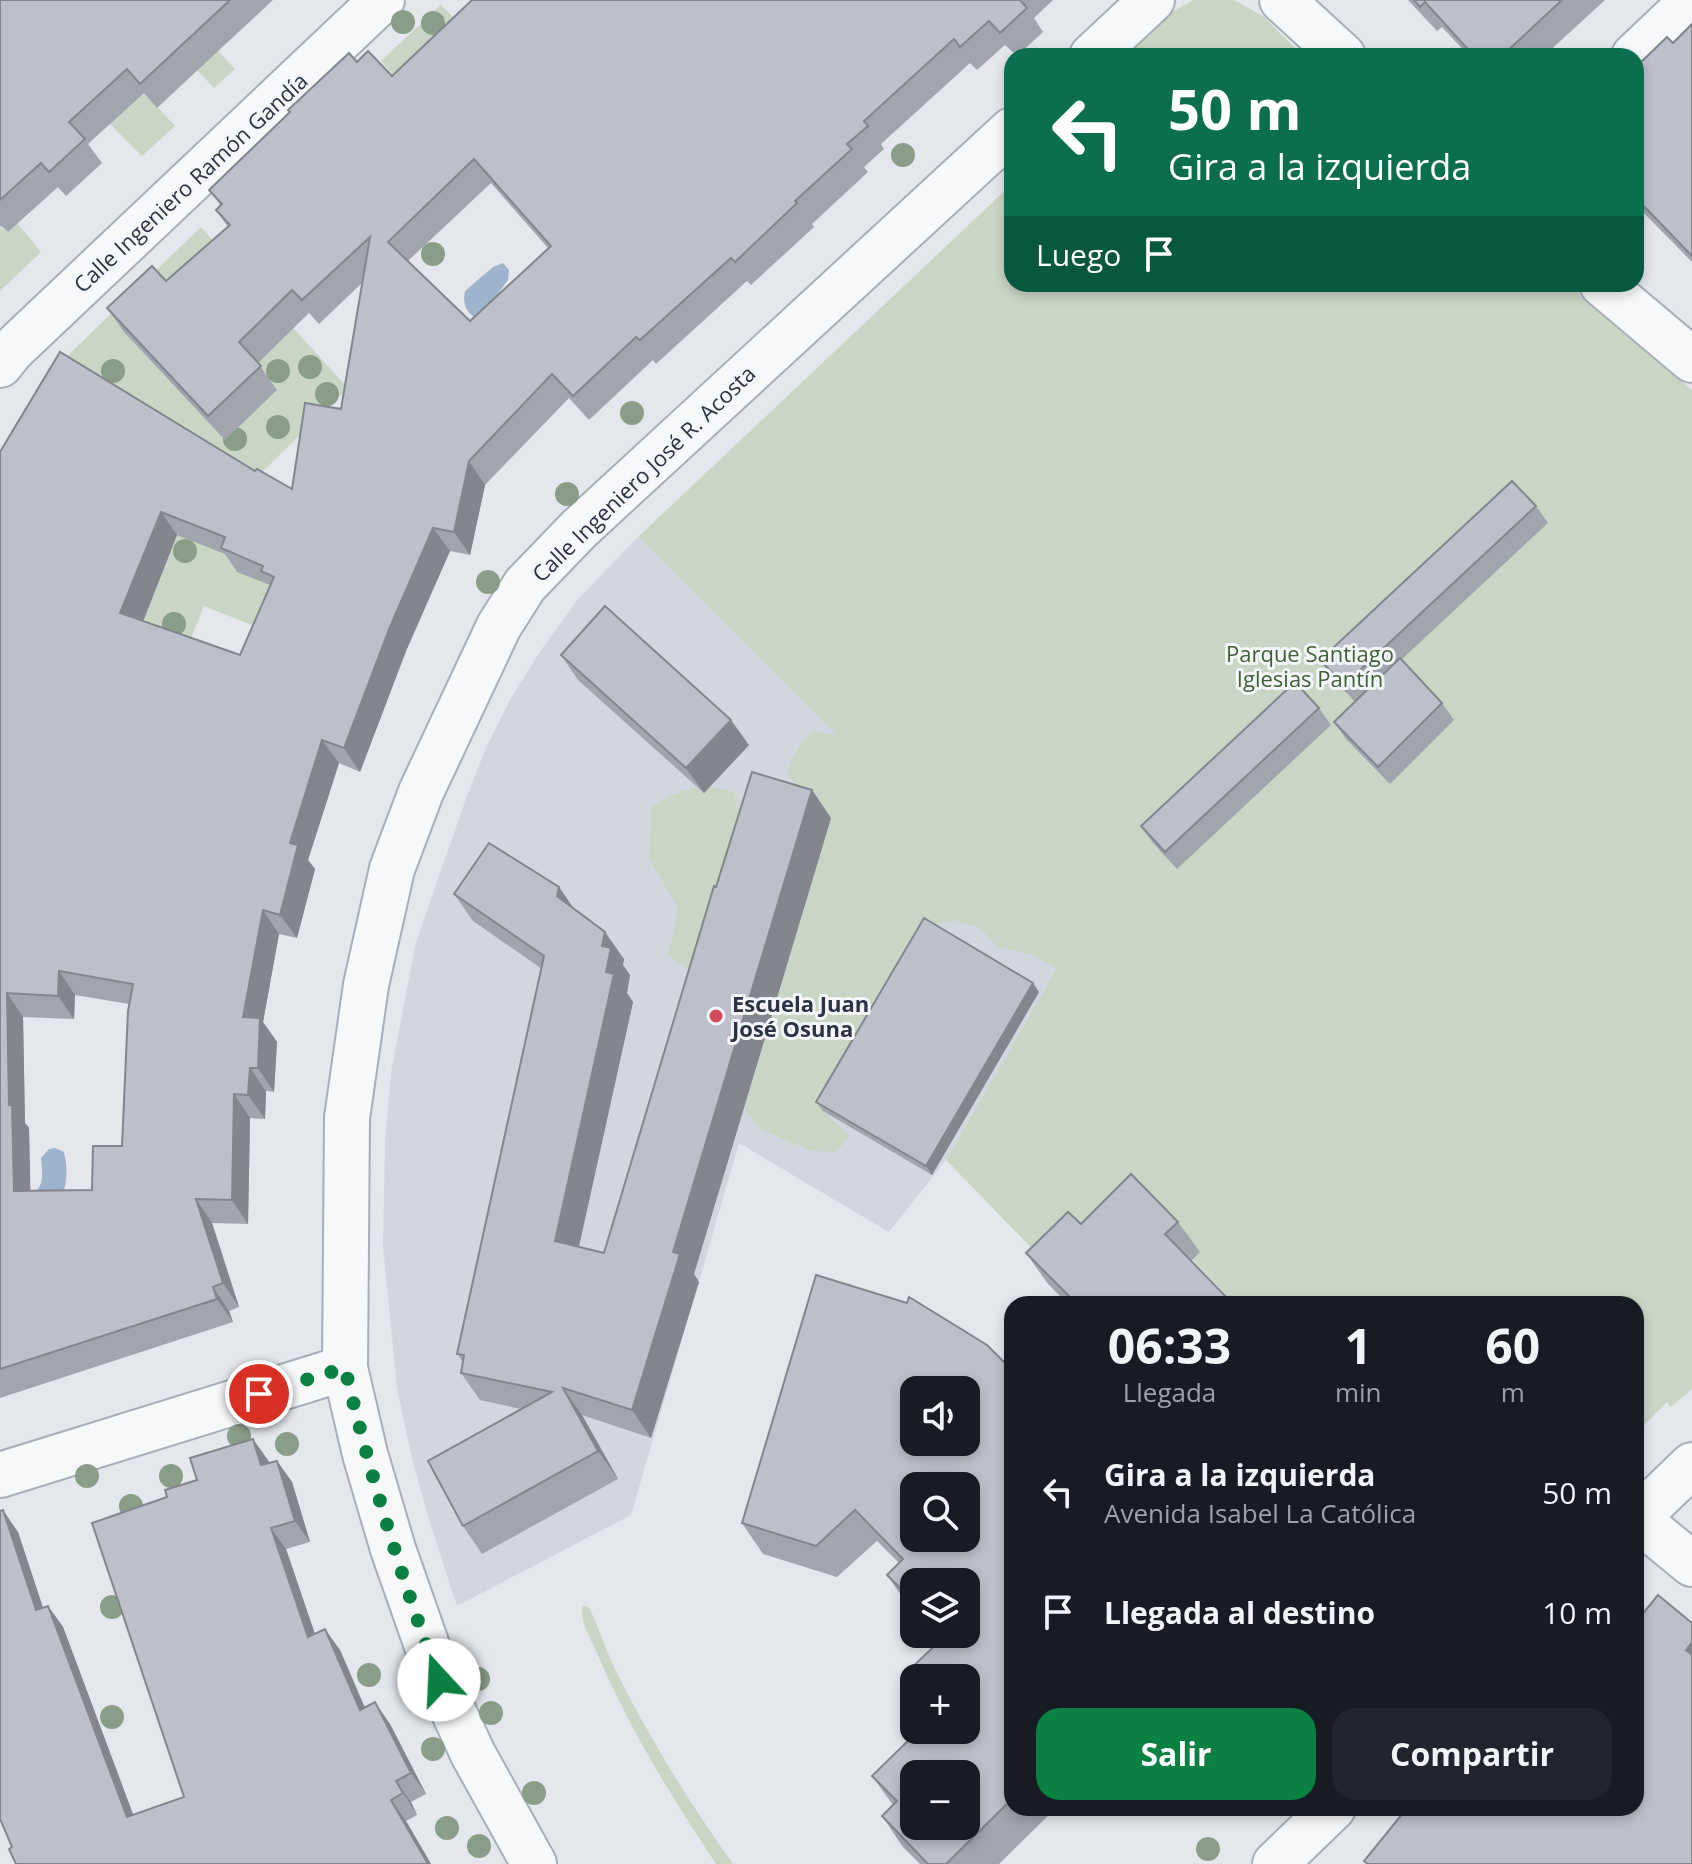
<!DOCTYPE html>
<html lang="es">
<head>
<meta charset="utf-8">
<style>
	body { margin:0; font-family:"Open Sans",sans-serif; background:#20242c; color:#f1f3f6; height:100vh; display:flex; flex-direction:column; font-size:30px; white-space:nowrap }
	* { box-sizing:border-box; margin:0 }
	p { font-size:26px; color:#9ea1a6 }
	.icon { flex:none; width:44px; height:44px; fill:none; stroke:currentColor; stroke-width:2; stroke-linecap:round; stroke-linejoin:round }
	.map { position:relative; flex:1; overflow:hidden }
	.details { position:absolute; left:1004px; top:1296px; width:640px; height:520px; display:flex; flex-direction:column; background:#171b24; border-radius:24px; box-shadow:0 4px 12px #0003 }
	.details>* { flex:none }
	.top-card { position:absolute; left:1004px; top:48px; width:640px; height:244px; border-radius:24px; box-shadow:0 4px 12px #0003; background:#0b6e4f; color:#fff; overflow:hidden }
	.fabs { position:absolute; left:900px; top:1376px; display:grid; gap:16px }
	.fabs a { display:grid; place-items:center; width:80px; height:80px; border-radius:16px; background:#171b24; box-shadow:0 4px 12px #0003; font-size:40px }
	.pin { position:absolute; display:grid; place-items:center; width:68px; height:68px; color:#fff; margin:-34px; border:4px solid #fff; border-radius:50%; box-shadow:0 2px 8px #0007 }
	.me { position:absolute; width:88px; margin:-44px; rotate:340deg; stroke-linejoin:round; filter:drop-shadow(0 0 6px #0008) }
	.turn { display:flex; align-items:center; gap:28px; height:168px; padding:0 32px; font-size:36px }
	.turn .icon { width:104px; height:104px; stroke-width:2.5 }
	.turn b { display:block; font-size:56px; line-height:68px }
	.then { display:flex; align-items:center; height:76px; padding:0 32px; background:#0003; gap:16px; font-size:30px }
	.eta { display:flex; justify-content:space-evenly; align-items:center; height:136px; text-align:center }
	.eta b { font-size:48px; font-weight:700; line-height:56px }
	.cta { display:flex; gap:16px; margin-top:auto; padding:16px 32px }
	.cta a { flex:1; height:92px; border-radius:24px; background:#0b8043; color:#fff; font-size:32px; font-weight:700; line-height:92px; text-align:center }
	.cta a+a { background:#20242c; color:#f1f3f6 }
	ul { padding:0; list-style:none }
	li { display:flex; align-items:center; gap:24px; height:120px; padding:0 32px }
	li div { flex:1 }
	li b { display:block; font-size:30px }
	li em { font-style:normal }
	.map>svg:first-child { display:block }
	.built { fill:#d2d6de }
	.green { fill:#c9d6c5 }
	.water { fill:#9fb4cc }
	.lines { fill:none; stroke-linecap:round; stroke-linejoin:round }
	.minor-casing { stroke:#a9aeb7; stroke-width:48 }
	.minor { stroke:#f7f8fa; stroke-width:44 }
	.tree { fill:#899d89 }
	.wall { fill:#a1a5ae; fill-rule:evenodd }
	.shaded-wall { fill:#83868d }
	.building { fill:#bbc0ca; stroke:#83868d; stroke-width:2; fill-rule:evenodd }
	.route { stroke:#0b8043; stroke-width:14; stroke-dasharray:0 25.2 }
	.poi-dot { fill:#d1495b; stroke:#f4f6f9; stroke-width:3 }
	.labels { text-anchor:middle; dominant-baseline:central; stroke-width:6; stroke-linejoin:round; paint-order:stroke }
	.street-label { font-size:22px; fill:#2b3445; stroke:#f4f6f9 }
	.park-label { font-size:22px; fill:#3f6138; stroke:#f4f6f9 }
	.poi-label { font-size:22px; font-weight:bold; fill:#2b3445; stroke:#f4f6f9; text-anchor:start }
</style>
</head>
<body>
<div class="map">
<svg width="1692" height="1864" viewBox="0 0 1692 1864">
	<rect width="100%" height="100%" fill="#e4e7ec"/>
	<path class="built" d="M638,537l425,421 -117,202 -57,72 -150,-89 -108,372 -174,91 -27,-83 -18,-64 -15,-71 -14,-141 2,-104 6,-70 25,-131 51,-146 19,-48 25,-50 30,-48 38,-52z"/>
	<g class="green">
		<path d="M170,0l65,69 -21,19 -75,-81z"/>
		<path d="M1194,0h40l29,16 40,40h-182l20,-14 25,-27z"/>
		<path d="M441,5l29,29 -43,78 -46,-51z"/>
		<path d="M125,72l50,54 -33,30 -32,-32z"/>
		<path d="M1012,184v100h555l125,106v999l-21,18 -4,-5 -31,31v-129h-401l-103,-108 -79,74 -107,-110 111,-192 -28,-14 -31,-7 -19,-20 -26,-7 -23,7 -107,184 27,25 -14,16 -25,-1 -50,-22 -17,-20 52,-176 -95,45 -33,-22 10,-47 -29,-51 2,-50c25,-18 52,-27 83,-16l2,15 8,14 55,-33 -12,-13c4,-18 13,-30 26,-44l24,4 -199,-198z"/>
		<path d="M17,223l24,29 -41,39v-64l8,5z"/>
		<path d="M201,227l147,161 -92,90 -198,-113z"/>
		<path d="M158,468l121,121 -5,45 -70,-28 -19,47 -13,16 -104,-166z"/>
		<path d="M586,1606l4,3c9,19 15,39 24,58 34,69 74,134 119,197h-17c-45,-68 -87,-136 -119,-211 -6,-13 -17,-32 -15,-46z"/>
	</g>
	<g class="water">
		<path d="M503,263l6,7 -1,10 -29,40c-12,-6 -17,-15 -14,-29l28,-24z"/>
		<path d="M55,1148l9,4c4,17 3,29 -2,46l-27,-6c10,-8 7,-22 6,-34l8,-9z"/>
	</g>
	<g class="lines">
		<g class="minor-casing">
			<g id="minor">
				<path d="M1282,0l61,56"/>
				<path d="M1092,56l60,-56"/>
				<path d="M1634,56l58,-55"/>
				<path d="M1602,284l90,76"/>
				<path d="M0,365l12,-15 370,-350"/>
				<path d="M0,1475l345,-107"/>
				<path d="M1636,1518l56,46"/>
				<path d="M1636,1519l56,-54"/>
				<path d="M534,1864l-61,-110 -34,-74 -46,-131 -28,-95 -20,-86 2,-250 19,-133 26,-116 29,-77 78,-166 26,-41 54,-56 433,-399"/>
				<path d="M1275,1864l58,-56"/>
			</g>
		</g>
		<use href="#minor" class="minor"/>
	</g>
	<g class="tree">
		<circle cx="403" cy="22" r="12"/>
		<circle cx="433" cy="23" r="12"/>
		<circle cx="903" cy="155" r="12"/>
		<circle cx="433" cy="254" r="12"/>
		<circle cx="310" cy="367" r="12"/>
		<circle cx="113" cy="371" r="12"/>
		<circle cx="278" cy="371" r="12"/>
		<circle cx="327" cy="394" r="12"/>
		<circle cx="632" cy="413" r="12"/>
		<circle cx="278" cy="427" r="12"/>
		<circle cx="235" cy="439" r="12"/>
		<circle cx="567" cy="494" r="12"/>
		<circle cx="185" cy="551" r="12"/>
		<circle cx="488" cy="582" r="12"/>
		<circle cx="174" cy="624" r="12"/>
		<circle cx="239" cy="1436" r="12"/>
		<circle cx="287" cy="1444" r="12"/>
		<circle cx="87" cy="1476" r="12"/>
		<circle cx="171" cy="1476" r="12"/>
		<circle cx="131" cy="1506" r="12"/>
		<circle cx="112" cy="1607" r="12"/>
		<circle cx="369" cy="1675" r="12"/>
		<circle cx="478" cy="1679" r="12"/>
		<circle cx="491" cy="1713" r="12"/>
		<circle cx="112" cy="1717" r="12"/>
		<circle cx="433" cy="1749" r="12"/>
		<circle cx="534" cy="1793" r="12"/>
		<circle cx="447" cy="1828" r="12"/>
		<circle cx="479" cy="1846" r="12"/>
		<circle cx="1208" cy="1849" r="12"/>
	</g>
	<g class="wall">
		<path d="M0,0h273l-116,108 -13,-15 -56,51 14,19 -36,33 -8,-9 -50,45 -7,-6 -1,1z"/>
		<path d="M472,0h581l-19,18 9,14 -26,24 -12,-11 -28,25 -7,-7 -89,81 3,5 -20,18 4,5 -56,52 2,3 -63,58 -4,-4 -91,83 -3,-4 -64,60 -20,-22 -84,87 -15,70 -20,-4 -44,100 -46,121 -21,-9 -31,97 7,9 -18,69 -18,-4 -16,88 14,20 -3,50 -8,-1 -1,28 -15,-1 -2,106 -36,-1 27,84 -10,4 4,11 -233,76v-946l255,19 37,18 49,-80 21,-126 -43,41 -10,-11 -51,50 19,27 -52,50 -101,-108 -17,-24 59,-27 62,-54 -12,-17 5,-4 -12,-16 148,-128 35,14zM491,183l57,65 -78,73 -62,-60zM177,535l48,19 12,18 33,13 -30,70 -97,-34zM75,995l54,9 -7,142 -30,44 -62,1 -1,-63 -4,-5 -2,-106 51,2z"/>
		<path d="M1408,0h197l-61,56h-75l-27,-29 -5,4z"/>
		<path d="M1692,24v238l-56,-57v-138l37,-24z"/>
		<path d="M1536,506l12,17 -147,137 41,43 12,17 -64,64 -44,-45 -12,-17 21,-20 -23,-25 -12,-17z"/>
		<path d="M561,655l188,90 -45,48 -126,-113z"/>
		<path d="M1319,708l12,17 -154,144 -24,-26 -12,-17z"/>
		<path d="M812,790l19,28 -137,456 5,8 -48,156 -69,-23 36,64 -136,75 -19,-28 58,-117 -41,-9 -19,-27 2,-11 -6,-8 85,-385 -69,-48 -19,-27 105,-7 15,22 50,50 -1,6 7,10 -3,18 6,9 -54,245 25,6 112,-366z"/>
		<path d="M1039,992l-107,183 -109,-64 -7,-9z"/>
		<path d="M1178,1222l22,30 -9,9 42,43h-165l-20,-20 -22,-31 55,-29z"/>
		<path d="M1012,1370v438h44l-57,56h-79l-17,-17 -21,-31 11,-11 -21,-29 94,-46 -52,-52v10l-9,-14 37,-34 -6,-6h30l-52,-52v29l-6,-6 -21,-30 12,-12 -22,-22 -40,36 -74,-23 -21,-31z"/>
		<path d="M268,1460l1,3 8,-2 15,21 18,60 -24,7 29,85 25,16 25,58 25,16 36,70 -15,8 6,13 -11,6 25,43h-415l-4,-17 6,-315 25,76 5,-2 15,21 70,188 51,-18 -17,-300z"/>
	</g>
	<g class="shaded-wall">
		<path d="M469,461l16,24 -15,70 -16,-23z"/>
		<path d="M161,512l16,23 -40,102 -17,-24z"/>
		<path d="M433,528l17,23 -44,100 -46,121 -16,-24 46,-121z"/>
		<path d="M731,720l18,25 -45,48 -18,-25z"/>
		<path d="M322,740l17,23 -31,97 7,9 -18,69 -17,-23 10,-72z"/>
		<path d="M812,790l19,28 -137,456 5,8 -48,156 -19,-28 41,-158z"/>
		<path d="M559,887l19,28 -21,-19z"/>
		<path d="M263,910l16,24 -16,88 14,20 -3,50 -16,-24 -15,-51z"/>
		<path d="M605,932l19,27 -1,6 7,10 -3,18 6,9 -59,266 -19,-27 51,-269 -4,-26z"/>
		<path d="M59,971l16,24 -1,24 -16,-23z"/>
		<path d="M1033,983l6,9 -107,183 -6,-9z"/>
		<path d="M7,993l16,24 2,106 4,5 2,87 -17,-24 -5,-86z"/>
		<path d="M250,1068l16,23 -1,28 -17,-24z"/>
		<path d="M234,1094l16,24 -2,106 -16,-24z"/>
		<path d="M196,1199l16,24 27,84 -16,-24z"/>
		<path d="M213,1287l16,24 4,11 -16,-23z"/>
		<path d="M563,1388l19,27 36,64 -20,-28z"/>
		<path d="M253,1439l15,21 8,27 -15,-22z"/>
		<path d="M277,1461l15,21 18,60 -15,-21z"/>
		<path d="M3,1510l15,22 33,100 -15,-22z"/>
		<path d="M271,1528l15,21 37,109 -15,-21z"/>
		<path d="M48,1606l15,21 79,211 -15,-21z"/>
		<path d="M325,1629l15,21 35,81 -15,-21z"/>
		<path d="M1692,1642v16l-6,-8z"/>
		<path d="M375,1702l15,22 36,70 -15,-21z"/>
		<path d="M396,1781l15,21 6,13 -14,-22z"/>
		<path d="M391,1800l15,21 25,43h-3z"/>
	</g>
	<g class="building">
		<path d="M0,0h230l-90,84 -13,-15 -58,53 16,17 -36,33 -8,-9 -41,37z"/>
		<path d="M472,0h548l7,8 -27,25 -11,-12 -29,26 -6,-8 -90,82 4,5 -21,18 5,5 -57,52 2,2 -62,59 -4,-4 -91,82 -4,-3 -63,59 -21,-22 -83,87 -15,71 -21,-4 -43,99 -46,121 -22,-8 -32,103 8,2 -18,70 -17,-5 -20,107 17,1 -2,50h-8l-2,27 -14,-1 -2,106 -36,-1 27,84 -10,4 4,12 -217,70v-917l60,-100 195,119 2,-2 35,20 13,-86 36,6 29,-172 -68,63 -10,-10 -53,52 22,24 -53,50 -101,-108 45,-42 14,15 64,-56 -14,-15 6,-6 -13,-14 81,-78 -2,-2 61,-57 8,9 11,-11 24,25zM474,159l77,87 -81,75 -82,-79zM161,512l64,25 -4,11 42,18 -2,5 13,6 -34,78 -120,-42zM59,971l74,13 -5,27 -6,135h-29l-1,44 -78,1 -2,-86h-3l-2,-112 51,3z"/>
		<path d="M1414,0h148l-60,56h-28l-49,-54 -5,5z"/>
		<path d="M1692,24v232l-56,-58v-94l1,-1 -1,-1v-35l31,-30 6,6z"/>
		<path d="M1512,481l24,25 -192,179 -24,-25z"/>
		<path d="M605,606l126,114 -45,48 -125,-113z"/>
		<path d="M1400,658l42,45 -64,64 -44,-45z"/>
		<path d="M1295,682l24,26 -154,144 -24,-26z"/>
		<path d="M752,772l60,18 -139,462 7,2 -48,156 -69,-22 35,63 -135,75 -35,-65 124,-69 -91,-19 3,-18 -7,-1 87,-398 -90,-62 35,-51 70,44 -2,9 48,36 -3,14 9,2 -5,24 8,2 -59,267 49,12 110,-367 2,1z"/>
		<path d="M924,918l109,65 -107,183 -110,-64z"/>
		<path d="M1131,1174l47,48 -13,12 68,70h-156l-51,-51 42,-41 13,12z"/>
		<path d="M816,1275l91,28 2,-6 78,48 25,25v429l-66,65h-18l-46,-48 15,-15 -25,-25 47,-46h47v-52h-52v6l-9,-10 41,-39 -1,-1h21v-52h-52v20l-27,-27 16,-16 -48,-49 -39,36 -74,-23zM914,1390h52v52h-52zM914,1486h52v52h-52zM914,1774h52v52h-52z"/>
		<path d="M253,1439l8,26 16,-4 18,60 -24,7 37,109 17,-8 35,81 15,-8 36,71 -15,8 7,12 -12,7 37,64h-412l-7,-15 3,-2 -12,-28v-308l3,-1 33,100 12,-4 79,211 57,-20 -92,-274 75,-26 -2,-7 32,-10 -7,-22z"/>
		<path d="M1658,1595l34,28v19l-6,8 6,5v209h-324l-4,-3 43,-53h229v-186z"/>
		<path d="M914,1700v12l-6,-6z"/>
	</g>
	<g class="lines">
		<path class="route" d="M259,1394l86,-26c25,106 56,209 94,312"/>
	</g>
	<circle class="poi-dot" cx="716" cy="1016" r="8"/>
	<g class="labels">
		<g class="street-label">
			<text transform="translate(190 182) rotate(-43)">Calle Ingeniero Ramón Gandía</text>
			<text transform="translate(643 473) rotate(-44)">Calle Ingeniero José R. Acosta</text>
		</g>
		<g class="park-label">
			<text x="1310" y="653">Parque Santiago<tspan x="1310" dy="25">Iglesias Pantín</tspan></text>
		</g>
		<g class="poi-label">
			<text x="732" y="1003">Escuela Juan<tspan x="732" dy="25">José Osuna</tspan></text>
		</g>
	</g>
</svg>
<div class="fabs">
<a><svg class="icon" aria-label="sound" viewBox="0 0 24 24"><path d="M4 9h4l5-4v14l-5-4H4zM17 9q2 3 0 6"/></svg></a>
<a><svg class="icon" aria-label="search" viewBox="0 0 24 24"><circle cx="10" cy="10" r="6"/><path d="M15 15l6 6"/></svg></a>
<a><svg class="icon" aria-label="layers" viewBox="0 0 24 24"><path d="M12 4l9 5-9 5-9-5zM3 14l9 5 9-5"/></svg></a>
<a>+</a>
<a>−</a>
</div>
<div class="pin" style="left:259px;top:1394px;background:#d93025"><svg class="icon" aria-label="arrive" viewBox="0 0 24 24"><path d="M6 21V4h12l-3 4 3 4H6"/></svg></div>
<svg class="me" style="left:439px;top:1680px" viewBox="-20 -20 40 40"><circle r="19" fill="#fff"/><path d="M0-13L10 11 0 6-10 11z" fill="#0b8043"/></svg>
<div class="top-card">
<div class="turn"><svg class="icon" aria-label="left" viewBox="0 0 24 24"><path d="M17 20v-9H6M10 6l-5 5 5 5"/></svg><div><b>50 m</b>Gira a la izquierda</div></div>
<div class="then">Luego<svg class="icon" aria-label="arrive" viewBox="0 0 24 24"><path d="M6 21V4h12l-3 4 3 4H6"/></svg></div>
</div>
<section class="details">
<div class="eta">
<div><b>06:33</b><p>Llegada</p></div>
<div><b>1</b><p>min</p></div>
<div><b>60</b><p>m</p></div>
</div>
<ul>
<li><svg class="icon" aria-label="left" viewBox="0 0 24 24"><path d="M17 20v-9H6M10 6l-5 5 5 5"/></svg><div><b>Gira a la izquierda</b><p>Avenida Isabel La Católica</p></div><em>50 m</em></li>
<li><svg class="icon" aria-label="arrive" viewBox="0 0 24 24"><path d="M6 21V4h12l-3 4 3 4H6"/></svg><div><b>Llegada al destino</b></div><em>10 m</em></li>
</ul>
<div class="cta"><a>Salir</a><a>Compartir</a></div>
</section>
</div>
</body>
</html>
